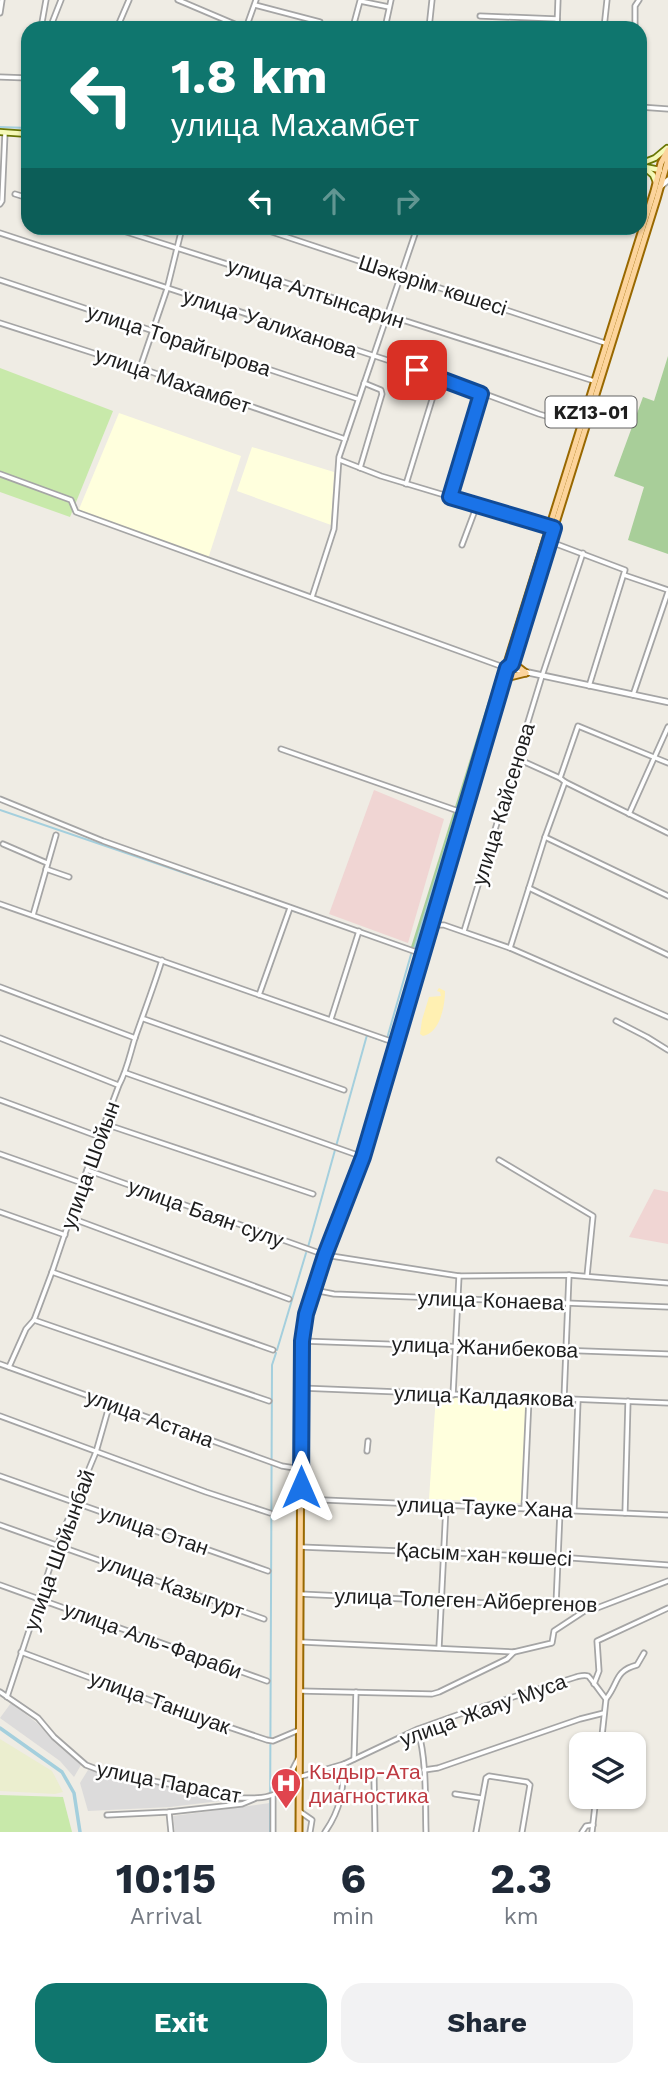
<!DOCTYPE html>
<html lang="en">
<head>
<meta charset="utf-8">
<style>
	body { margin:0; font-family:"Work Sans",sans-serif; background:#f2f2f3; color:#1f2937; height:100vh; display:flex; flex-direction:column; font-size:26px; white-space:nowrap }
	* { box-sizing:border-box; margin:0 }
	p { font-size:23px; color:#747a83 }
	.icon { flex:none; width:38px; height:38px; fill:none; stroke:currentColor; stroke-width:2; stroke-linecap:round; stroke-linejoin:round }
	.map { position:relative; height:1832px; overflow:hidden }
	.sheet { display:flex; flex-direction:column; background:#fff; flex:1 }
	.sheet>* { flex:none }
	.guide { position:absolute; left:21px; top:21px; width:626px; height:214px; border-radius:21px; box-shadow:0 2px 5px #0004; background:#0f766e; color:#fff; overflow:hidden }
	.tools { position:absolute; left:569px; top:1732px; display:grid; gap:14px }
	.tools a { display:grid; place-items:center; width:77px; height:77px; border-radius:14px; background:#fff; box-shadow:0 2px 5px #0004; font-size:35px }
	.pin { position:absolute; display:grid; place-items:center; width:60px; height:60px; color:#fff; margin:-30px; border-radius:14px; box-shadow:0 4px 10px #0006 }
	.me { position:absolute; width:77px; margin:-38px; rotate:0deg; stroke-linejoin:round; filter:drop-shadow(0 0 5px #0008) }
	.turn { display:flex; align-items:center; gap:24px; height:147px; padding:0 35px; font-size:32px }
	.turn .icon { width:91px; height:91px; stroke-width:2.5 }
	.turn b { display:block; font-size:49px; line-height:60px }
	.lanes { display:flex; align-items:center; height:66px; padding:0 35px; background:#0003; justify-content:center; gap:35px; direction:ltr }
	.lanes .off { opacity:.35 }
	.eta { display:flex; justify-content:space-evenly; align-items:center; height:119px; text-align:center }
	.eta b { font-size:42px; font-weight:700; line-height:49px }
	.action { display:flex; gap:14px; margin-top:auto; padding:14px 35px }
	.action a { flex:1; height:80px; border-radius:21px; background:#0f766e; color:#fff; font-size:28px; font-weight:700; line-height:80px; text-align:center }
	.action a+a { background:#f2f2f3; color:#1f2937 }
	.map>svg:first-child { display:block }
	.residential { fill:#dcdbdb }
	.commercial { fill:#f0d5d3 }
	.education { fill:#ffd }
	.farmland { fill:#ebeecf }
	.grass { fill:#c8e9aa }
	.forest { fill:#a8ce99 }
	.sand { fill:#fff0b2 }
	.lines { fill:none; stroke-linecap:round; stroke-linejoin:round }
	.stream { stroke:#a4cfdd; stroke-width:2 }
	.canal { stroke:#a4cfdd; stroke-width:3.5 }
	.minor-casing { stroke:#a5a5a5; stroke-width:7 }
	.tertiary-casing { stroke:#a5a5a5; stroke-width:8 }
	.secondary-casing { stroke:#687605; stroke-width:8 }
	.primary-casing { stroke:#986800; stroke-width:9 }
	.minor { stroke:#fff; stroke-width:3.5 }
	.tertiary { stroke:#fff; stroke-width:4.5 }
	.secondary { stroke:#f5f9b8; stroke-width:4.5 }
	.primary { stroke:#fcd49c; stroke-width:5 }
	.route-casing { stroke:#114b97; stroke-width:18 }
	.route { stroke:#1a73e8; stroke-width:12 }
	.labels { text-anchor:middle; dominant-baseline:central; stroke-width:5; stroke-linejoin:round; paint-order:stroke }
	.shield { fill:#fff; stroke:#626262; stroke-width:2 }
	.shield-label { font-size:19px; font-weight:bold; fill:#1e1e1e }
	.street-label { font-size:21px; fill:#1e1e1e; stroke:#fff }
	.health-label { font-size:21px; fill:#be3a42; stroke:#fff; text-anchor:start }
</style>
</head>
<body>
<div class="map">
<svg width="668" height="1832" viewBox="0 0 668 1832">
	<rect width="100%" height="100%" fill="#efece4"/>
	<g class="residential">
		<path d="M11,1703l26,20 18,20 26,22 -7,12 -14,-16 -60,-43z"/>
		<path d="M88,1770l140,30 -58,7 -82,4 -8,-28z"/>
		<path d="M270,1803v29h-95l-2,-16z"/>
	</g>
	<g class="commercial">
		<path d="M374,790l70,29 -36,124 -79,-29z"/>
		<path d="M654,1189l14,3v52l-39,-7z"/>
	</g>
	<g class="education">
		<path d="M119,413l122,43 -34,106 -130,-48z"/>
		<path d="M252,447l82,25 -3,53 -94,-34z"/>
		<path d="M436,1395l91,4 -5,104 -93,-4z"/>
	</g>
	<path class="farmland" d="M0,1739l52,32 11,21 -8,2 -55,-3z"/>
	<g class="grass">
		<path d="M0,368l113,43 -43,106 -70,-25z"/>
		<path d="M0,1795l63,2 9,35h-72z"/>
	</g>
	<g class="forest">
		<path d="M668,356v198l-40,-14 16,-53 -30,-11 29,-79 11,4z"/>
		<path d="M496,676l4,1 -83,271 -6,-1z"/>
	</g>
	<path class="sand" d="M439,988l6,3c0,15 -5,42 -22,45l-3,-2 2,-14 7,-23 12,-1 -1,-4 -3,-1z"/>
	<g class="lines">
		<g class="stream">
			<path d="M0,127l28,1"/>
			<path d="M0,810l287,98"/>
			<path d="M291,910l30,10"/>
			<path d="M414,949l83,-269"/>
			<path d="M308,1247l59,-212 19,7 26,-91"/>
			<path d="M277,1350l29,-97"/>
			<path d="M270,1832l2,-467 4,-12"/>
		</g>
		<path class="canal" d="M0,1728l62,44 12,21 6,39"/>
		<g class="minor-casing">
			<g id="minor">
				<path d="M178,0l66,28"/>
				<path d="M255,5l65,17"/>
				<path d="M0,13l2,-13"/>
				<path d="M480,16l77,3"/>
				<path d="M353,27l7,-26 29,6"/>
				<path d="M41,28l5,-28"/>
				<path d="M50,28l11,-28"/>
				<path d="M117,28l12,-28"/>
				<path d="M246,28l10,-28"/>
				<path d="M385,28l6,-28"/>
				<path d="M429,28l3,-28"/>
				<path d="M557,28l1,-28"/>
				<path d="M604,28l3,-28"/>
				<path d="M635,28v-22l4,-6"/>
				<path d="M0,77l28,1"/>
				<path d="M640,107l28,2"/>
				<path d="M15,194l13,4"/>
				<path d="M0,204l2,-3 3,-68"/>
				<path d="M114,228l480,153"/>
				<path d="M260,228l345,115"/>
				<path d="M0,233l439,144 100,37 43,13"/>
				<path d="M0,280l358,119"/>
				<path d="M0,323l140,45 205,71"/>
				<path d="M140,368l27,-79 15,-61"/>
				<path d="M340,460l41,16 170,51"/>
				<path d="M360,468l22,-74 -1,-4 -17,-7"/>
				<path d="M0,474l71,26 5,12 430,156"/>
				<path d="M406,484l33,-107"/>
				<path d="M450,497l31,-103"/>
				<path d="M551,542l74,28 -36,116"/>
				<path d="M462,545l15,-40"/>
				<path d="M624,575l44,15"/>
				<path d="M312,597l22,-68 5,-72 78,-229"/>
				<path d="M633,695l35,-103"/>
				<path d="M281,749l183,64"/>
				<path d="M518,759l42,19"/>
				<path d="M565,782l103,51"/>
				<path d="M0,799l103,42 319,113"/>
				<path d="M629,814l39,-87"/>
				<path d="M545,837l123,59"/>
				<path d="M3,844l44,19"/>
				<path d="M46,869l23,8"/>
				<path d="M529,888l139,67"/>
				<path d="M0,904l396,139"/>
				<path d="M33,915l23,-80"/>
				<path d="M431,927l4,-2h9l66,23 158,69"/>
				<path d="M464,931l78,-255 41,-123"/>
				<path d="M510,948l35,-111 20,-55 -5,-4 18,-52 90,37"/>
				<path d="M0,987l135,51"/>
				<path d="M259,995l31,-87"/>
				<path d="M144,1019l200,71"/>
				<path d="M331,1019l28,-88"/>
				<path d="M616,1021l31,16 21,13"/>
				<path d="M0,1038l118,47"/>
				<path d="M126,1073l237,84"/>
				<path d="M0,1100l100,37"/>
				<path d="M105,1124l208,70"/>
				<path d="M0,1154l82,29"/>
				<path d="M499,1160l94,56 -6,60"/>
				<path d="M87,1170l238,85 134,21 110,-1 99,8"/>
				<path d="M0,1212l65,23"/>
				<path d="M71,1218l218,81"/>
				<path d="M52,1272l221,78"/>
				<path d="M314,1290l20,4 334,13"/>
				<path d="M34,1320l235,81"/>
				<path d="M302,1341l366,13"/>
				<path d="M0,1364l282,102 19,3"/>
				<path d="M9,1367l17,-38 8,-9 18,-48 30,-89 37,-98c8,-15 11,-31 16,-47 9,-26 19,-52 27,-78"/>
				<path d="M301,1388l367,15"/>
				<path d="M453,1395l6,-119"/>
				<path d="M564,1399l5,-124"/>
				<path d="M0,1416l206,76 64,21"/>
				<path d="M367,1451l1,-10"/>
				<path d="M0,1476l268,95"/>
				<path d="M301,1499l367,16"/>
				<path d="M524,1508l5,-110"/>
				<path d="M574,1510l4,-110"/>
				<path d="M625,1513l3,-112"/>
				<path d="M0,1525l264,94"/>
				<path d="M300,1547l258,10 110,8"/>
				<path d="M0,1585l267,96"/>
				<path d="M300,1594l297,14 71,-27"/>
				<path d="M556,1605l4,-94"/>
				<path d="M301,1642l213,10 38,-9 2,-12 35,-23"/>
				<path d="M439,1648l7,-142"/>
				<path d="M21,1652l134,50 112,38 6,1 26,-11"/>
				<path d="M594,1684l5,-13 -2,-30 71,-33"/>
				<path d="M300,1691l132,3 7,-2 68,-33 7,-7"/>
				<path d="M0,1692l38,26 16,19 32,28 13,5 139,28c44,1 42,-4 61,-41"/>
				<path d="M7,1697l50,-151 39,-94 14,-49"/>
				<path d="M606,1699c13,-16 8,-28 31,-34l7,-12"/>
				<path d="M418,1730c9,32 7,69 8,102"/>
				<path d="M354,1759l2,-67"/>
				<path d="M424,1770l14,-2 142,-49 24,-6"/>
				<path d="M374,1776l1,56"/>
				<path d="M299,1777l45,-13 74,-35 42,-15 116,-37c2,-1 9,-2 12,-1 2,1 16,21 18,23l-5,46"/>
				<path d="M455,1794l26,4"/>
				<path d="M299,1811l13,9 -2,12"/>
				<path d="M169,1812l2,20"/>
				<path d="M107,1815l62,-3 73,-8 12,-5"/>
				<path d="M273,1832v-36"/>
				<path d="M325,1832c16,-23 18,-41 19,-68"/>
				<path d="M476,1832l10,-54 3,-2 38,6 3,3 -8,47"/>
				<path d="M582,1832l4,-6 7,-1"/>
				<path d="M592,1832l4,-35"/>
			</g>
		</g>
		<g class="tertiary-casing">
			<g id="tertiary">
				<path d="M660,187l8,-7"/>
				<path d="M507,668l161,34"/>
			</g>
		</g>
		<g class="secondary-casing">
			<g id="secondary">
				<path d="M0,132l28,2"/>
				<path d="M640,164l15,-6 12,-10"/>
				<path d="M640,166l20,4"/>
				<path d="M645,168l8,7 3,7"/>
			</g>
		</g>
		<g class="primary-casing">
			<g id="primary">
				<path d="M513,657l4,9 9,7"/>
				<path d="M507,668l5,-4 145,-465 10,-36 1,-10"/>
				<path d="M505,682l5,-5 16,-4"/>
				<path d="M299,1832l2,-444c1,-25 0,-50 5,-74 14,-56 42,-108 59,-164 47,-161 94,-321 142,-482v-5l147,-472 7,-28 7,-13"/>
			</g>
		</g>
		<use href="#minor" class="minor"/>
		<use href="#tertiary" class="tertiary"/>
		<use href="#secondary" class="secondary"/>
		<use href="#primary" class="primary"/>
	</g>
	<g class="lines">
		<g class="route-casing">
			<path id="route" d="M301,1487l1,-146 4,-27 19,-59 38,-98 144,-489 5,-4 42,-136 -104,-31 31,-103 -64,-24"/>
		</g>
		<use href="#route" class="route"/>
	</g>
	<defs>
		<g id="hospital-pin" transform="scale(1.575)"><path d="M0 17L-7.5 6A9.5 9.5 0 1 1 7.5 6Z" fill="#e0444e" stroke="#fff"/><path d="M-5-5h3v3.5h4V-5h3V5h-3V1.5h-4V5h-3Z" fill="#fff"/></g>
	</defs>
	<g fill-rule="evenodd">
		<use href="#hospital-pin" x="286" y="1783"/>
	</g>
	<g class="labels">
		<rect class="shield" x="545.5" y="396.5" width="91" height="31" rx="5"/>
		<g class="shield-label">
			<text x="591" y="412">KZ13-01</text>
		</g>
		<g class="street-label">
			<text transform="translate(433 285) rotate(18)">Шәкәрім көшесі</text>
			<text transform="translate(316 293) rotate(18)">улица Алтынсарин</text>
			<text transform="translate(270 323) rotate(18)">улица Уалиханова</text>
			<text transform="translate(179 340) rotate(18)">улица Торайгырова</text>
			<text transform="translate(173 380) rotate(19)">улица Махамбет</text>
			<text transform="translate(503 804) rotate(-73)">улица Кайсенова</text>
			<text transform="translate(90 1165) rotate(-70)">улица Шойын</text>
			<text transform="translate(206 1213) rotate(20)">улица Баян сулу</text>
			<text transform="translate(491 1300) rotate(2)">улица Конаева</text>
			<text transform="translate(485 1347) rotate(2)">улица Жанибекова</text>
			<text transform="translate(484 1396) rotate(2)">улица Калдаякова</text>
			<text transform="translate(150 1418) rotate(20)">улица Астана</text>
			<text transform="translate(485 1507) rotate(2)">улица Тауке Хана</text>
			<text transform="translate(154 1530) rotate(19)">улица Отан</text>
			<text transform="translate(59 1550) rotate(-70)">улица Шойынбай</text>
			<text transform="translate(484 1554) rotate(3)">Қасым хан көшесі</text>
			<text transform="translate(172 1586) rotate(20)">улица Казыгурт</text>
			<text transform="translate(466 1600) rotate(2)">улица Толеген Айбергенов</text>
			<text transform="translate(153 1640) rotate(20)">улица Аль-Фараби</text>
			<text transform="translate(160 1702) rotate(20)">улица Таншуак</text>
			<text transform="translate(483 1710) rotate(-20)">улица Жаяу Муса</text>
			<text transform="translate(169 1782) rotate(11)">улица Парасат</text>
		</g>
		<g class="health-label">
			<text x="309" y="1771">Кыдыр-Ата<tspan x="309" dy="24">диагностика</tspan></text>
		</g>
	</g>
</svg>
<div class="tools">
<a><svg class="icon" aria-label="layers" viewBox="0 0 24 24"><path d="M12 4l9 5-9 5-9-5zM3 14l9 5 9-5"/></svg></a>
</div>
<div class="pin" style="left:417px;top:370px;background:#d93025"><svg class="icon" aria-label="arrive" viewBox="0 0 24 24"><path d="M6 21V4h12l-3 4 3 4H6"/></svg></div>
<svg class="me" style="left:301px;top:1487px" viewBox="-20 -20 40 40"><path d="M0-17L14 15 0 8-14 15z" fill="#1a73e8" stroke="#fff" stroke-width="4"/></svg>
<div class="guide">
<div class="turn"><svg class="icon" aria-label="left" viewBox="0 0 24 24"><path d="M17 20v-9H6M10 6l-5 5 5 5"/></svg><div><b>1.8 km</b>улица Махамбет</div></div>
<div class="lanes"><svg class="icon" aria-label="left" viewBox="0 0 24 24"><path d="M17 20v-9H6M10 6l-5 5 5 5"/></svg><svg class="icon off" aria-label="ahead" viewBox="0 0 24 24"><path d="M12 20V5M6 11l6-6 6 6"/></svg><svg class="icon off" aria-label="right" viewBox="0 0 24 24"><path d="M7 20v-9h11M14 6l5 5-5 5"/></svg></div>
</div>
</div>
<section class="sheet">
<div class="eta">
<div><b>10:15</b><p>Arrival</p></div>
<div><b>6</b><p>min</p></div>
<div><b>2.3</b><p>km</p></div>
</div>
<div class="action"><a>Exit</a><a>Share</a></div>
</section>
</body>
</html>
